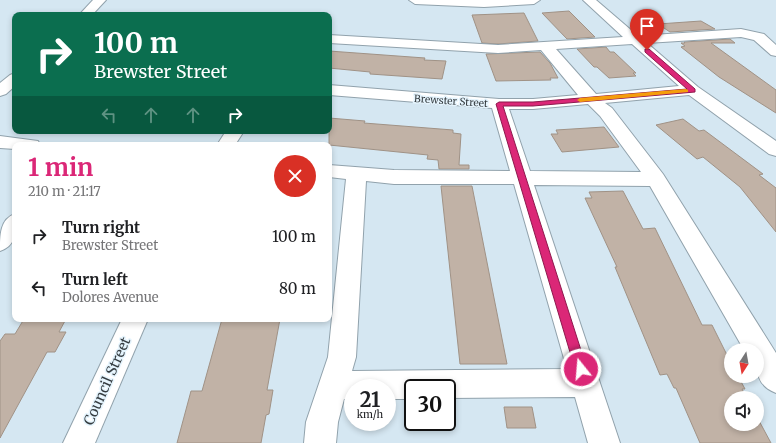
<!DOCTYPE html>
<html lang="en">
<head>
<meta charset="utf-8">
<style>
	body { margin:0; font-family:Merriweather,serif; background:#f6f6f6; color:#202124; height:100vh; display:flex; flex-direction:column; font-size:15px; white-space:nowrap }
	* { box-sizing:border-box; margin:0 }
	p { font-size:13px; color:#757577 }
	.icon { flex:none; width:22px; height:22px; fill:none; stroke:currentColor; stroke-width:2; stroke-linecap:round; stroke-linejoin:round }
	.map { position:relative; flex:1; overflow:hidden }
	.sheet { position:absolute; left:12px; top:142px; width:320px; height:180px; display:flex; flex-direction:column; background:#fff; border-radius:8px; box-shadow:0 2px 6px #0003 }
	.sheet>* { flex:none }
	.banner { position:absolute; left:12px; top:12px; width:320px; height:122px; border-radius:8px; box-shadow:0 2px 6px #0003; background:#0b6e4f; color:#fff; overflow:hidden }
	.needle { width:26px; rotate:191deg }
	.buttons { position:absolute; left:724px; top:343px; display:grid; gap:8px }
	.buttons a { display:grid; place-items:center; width:40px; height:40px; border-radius:50%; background:#fff; box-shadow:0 2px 6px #0003; font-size:20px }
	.speed { position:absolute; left:344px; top:379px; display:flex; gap:8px; font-size:20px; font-weight:700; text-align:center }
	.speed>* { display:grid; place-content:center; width:52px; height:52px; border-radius:50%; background:#fff; box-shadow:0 2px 6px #0003; line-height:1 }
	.speed small { font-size:10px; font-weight:400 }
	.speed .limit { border:2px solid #111; border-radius:6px; background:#fff; color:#111 }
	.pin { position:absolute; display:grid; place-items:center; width:34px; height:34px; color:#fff; margin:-41px -17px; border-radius:50% 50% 50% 0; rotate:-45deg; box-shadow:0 0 4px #0007 }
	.pin .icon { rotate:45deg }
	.me { position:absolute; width:44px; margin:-22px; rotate:343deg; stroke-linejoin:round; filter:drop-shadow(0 0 3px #0008) }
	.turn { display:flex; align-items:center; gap:14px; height:84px; padding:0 16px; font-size:18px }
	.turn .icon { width:52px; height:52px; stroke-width:2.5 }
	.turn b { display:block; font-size:28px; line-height:34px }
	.lanes { display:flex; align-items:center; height:38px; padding:0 16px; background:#0003; justify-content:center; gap:20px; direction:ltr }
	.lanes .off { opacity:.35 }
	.round { display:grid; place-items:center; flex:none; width:42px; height:42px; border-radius:21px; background:#f6f6f6 }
	.head { display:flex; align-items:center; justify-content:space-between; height:68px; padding:0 16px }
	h1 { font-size:24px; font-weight:700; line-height:30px; color:#db2777 }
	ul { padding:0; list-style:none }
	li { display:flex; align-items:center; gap:12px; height:52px; padding:0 16px }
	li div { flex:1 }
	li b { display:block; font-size:15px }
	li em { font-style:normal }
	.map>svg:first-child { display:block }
	.building { fill:#c1b2a6; stroke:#a09286 }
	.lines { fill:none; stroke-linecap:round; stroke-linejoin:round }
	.minor-casing { stroke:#91a2ac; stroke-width:2 }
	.minor { fill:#fff; fill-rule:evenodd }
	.route { fill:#db2777; stroke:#8e194d }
	.slow { fill:#f59e0b }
	.labels { text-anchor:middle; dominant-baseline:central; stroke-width:3; stroke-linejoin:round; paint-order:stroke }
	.far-street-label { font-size:10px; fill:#353c40; stroke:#e5f4fd }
	.near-street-label { font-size:14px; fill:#353c40; stroke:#e5f4fd }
</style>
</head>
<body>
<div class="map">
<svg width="776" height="443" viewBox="0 0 776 443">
	<rect width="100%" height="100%" fill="#d5e7f2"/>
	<g class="building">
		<path d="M569,11l26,26 -28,2 -25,-26z"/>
		<path d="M524,13l14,28 -40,3 -16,-1 -10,-28z"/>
		<path d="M701,21l14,8 -45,3 -12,-8z"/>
		<path d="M730,39l5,4h-24l65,47v23l-57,-36 -38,-30 4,-1 -4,-3h4l-1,-1z"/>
		<path d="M606,47l4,5h4l22,21h-3l3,3 -27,2 -12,-11h-3l-17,-18z"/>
		<path d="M329,51l96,7 -1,2 22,1 -4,18 -72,-5v-2l-41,-4z"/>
		<path d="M540,52l10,11 8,15h-8l1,2 -55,1 -10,-27z"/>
		<path d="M329,118l36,3 -1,2 89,7v3l8,1 -2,31h10v4h-30l-1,-9 -11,-1 1,-4 -99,-10z"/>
		<path d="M683,119l16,12 5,-1 59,44 -4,1 17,13v44l-36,-45 -37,-30 -6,2 -41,-34z"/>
		<path d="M604,127l15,20 -57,5 -11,-18h7l-2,-4z"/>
		<path d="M441,186h31l35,178h-47z"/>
		<path d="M623,191l20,38 12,-1 47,97h10l19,38v13h7l7,13h-3l5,9h-16v26h26v-7l14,26h-71l-24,-55h-2l-7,-14 -7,1 -45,-108h2l-32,-69h7l-3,-6z"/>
		<path d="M24,319h42l-7,13h7l-11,20h-8l-47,86v-97l5,-7h10z"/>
		<path d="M222,319h58l-13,71h6l-4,24 -3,1 -5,28h-84l14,-52h11z"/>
		<path d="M504,407h28l4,21h-29z"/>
	</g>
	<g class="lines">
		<g class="minor-casing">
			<g id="minor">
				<path d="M93,0h13l-14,15h-13z"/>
				<path d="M409,0h131l-6,4 -50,3 -69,-3z"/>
				<path d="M583,0h13l42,36 103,-7 23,5 12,11v11l-5,-1 -17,-15 -13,-3 -94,6 51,44 78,54v15l-7,-2 -80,-59 -84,8 7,5 51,66 113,179v40c-21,-8 -19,-23 -19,-43h-13l-94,-164 -116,-1 86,258h-32l-13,-46 -128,1v-10h-34v11h-26v-11h-34v11h-9l-6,23 -2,21h-32l2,-21 22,-65 18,-178 -17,-2v-12l65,5 116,1 -18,-63 -163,-13v-10l170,14h34l45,-4 -37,-45 -43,3 -169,-10v-8l169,10 125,-8zM632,44l47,42 -83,8 -40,-45zM588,104l12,12 41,56 -111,-1 -21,-62h24zM366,181l28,3h120l53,185 -215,2 4,-14z"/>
				<path d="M15,73v13l-9,8 -6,2v-13l10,-8z"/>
				<path d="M226,131h18l-9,14h-18z"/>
				<path d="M0,136l38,5 2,4h-25v4l-15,-1z"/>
				<path d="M15,214c0,16 3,31 -15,37 0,-16 0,-32 15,-37z"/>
				<path d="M122,319h26l-53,124h-32z"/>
			</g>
		</g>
		<use href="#minor" class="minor"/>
	</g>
	<path class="route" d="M645,49h4l46,40v3l-162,14h-30l84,263 -2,4 -4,1 -4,-1 -2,-4 -79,-265 3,-2h34l154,-13 -42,-37z"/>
	<path class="slow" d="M686,89l2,1v2l-108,10 -3,-2 3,-2z"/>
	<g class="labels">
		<g class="far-street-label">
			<text transform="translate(451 101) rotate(4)">Brewster Street</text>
		</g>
		<g class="near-street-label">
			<text transform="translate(107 381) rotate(-66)">Council Street</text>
		</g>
	</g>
</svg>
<div class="buttons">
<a><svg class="needle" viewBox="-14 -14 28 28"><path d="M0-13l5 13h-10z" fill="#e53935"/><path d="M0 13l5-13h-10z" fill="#757577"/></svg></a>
<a><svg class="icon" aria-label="sound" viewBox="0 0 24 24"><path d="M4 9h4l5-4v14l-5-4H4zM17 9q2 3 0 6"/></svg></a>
</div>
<div class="speed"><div>21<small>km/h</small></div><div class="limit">30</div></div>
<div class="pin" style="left:647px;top:50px;background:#d93025"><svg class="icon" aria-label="arrive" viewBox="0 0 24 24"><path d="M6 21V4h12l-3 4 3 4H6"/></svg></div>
<svg class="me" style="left:581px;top:369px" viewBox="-20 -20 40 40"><circle r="17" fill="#db2777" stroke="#fff" stroke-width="3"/><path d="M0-11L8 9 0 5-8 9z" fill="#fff"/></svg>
<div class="banner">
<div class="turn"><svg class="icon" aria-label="right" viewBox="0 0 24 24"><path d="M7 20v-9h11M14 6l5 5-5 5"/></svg><div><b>100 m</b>Brewster Street</div></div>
<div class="lanes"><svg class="icon off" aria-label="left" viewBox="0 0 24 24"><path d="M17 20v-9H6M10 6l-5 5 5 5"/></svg><svg class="icon off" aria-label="ahead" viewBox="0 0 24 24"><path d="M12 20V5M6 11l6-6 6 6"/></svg><svg class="icon off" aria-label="ahead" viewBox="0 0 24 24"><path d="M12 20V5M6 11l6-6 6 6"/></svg><svg class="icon" aria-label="right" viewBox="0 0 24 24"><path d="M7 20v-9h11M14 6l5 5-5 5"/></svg></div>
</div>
<section class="sheet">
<div class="head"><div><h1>1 min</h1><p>210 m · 21:17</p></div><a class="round" style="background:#d93025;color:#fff"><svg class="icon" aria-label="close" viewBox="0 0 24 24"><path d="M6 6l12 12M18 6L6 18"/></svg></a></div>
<ul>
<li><svg class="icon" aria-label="right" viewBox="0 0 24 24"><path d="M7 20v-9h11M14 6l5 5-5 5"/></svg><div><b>Turn right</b><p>Brewster Street</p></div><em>100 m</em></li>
<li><svg class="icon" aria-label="left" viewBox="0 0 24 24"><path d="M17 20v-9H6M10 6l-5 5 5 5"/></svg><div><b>Turn left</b><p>Dolores Avenue</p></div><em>80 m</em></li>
</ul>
</section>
</div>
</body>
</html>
